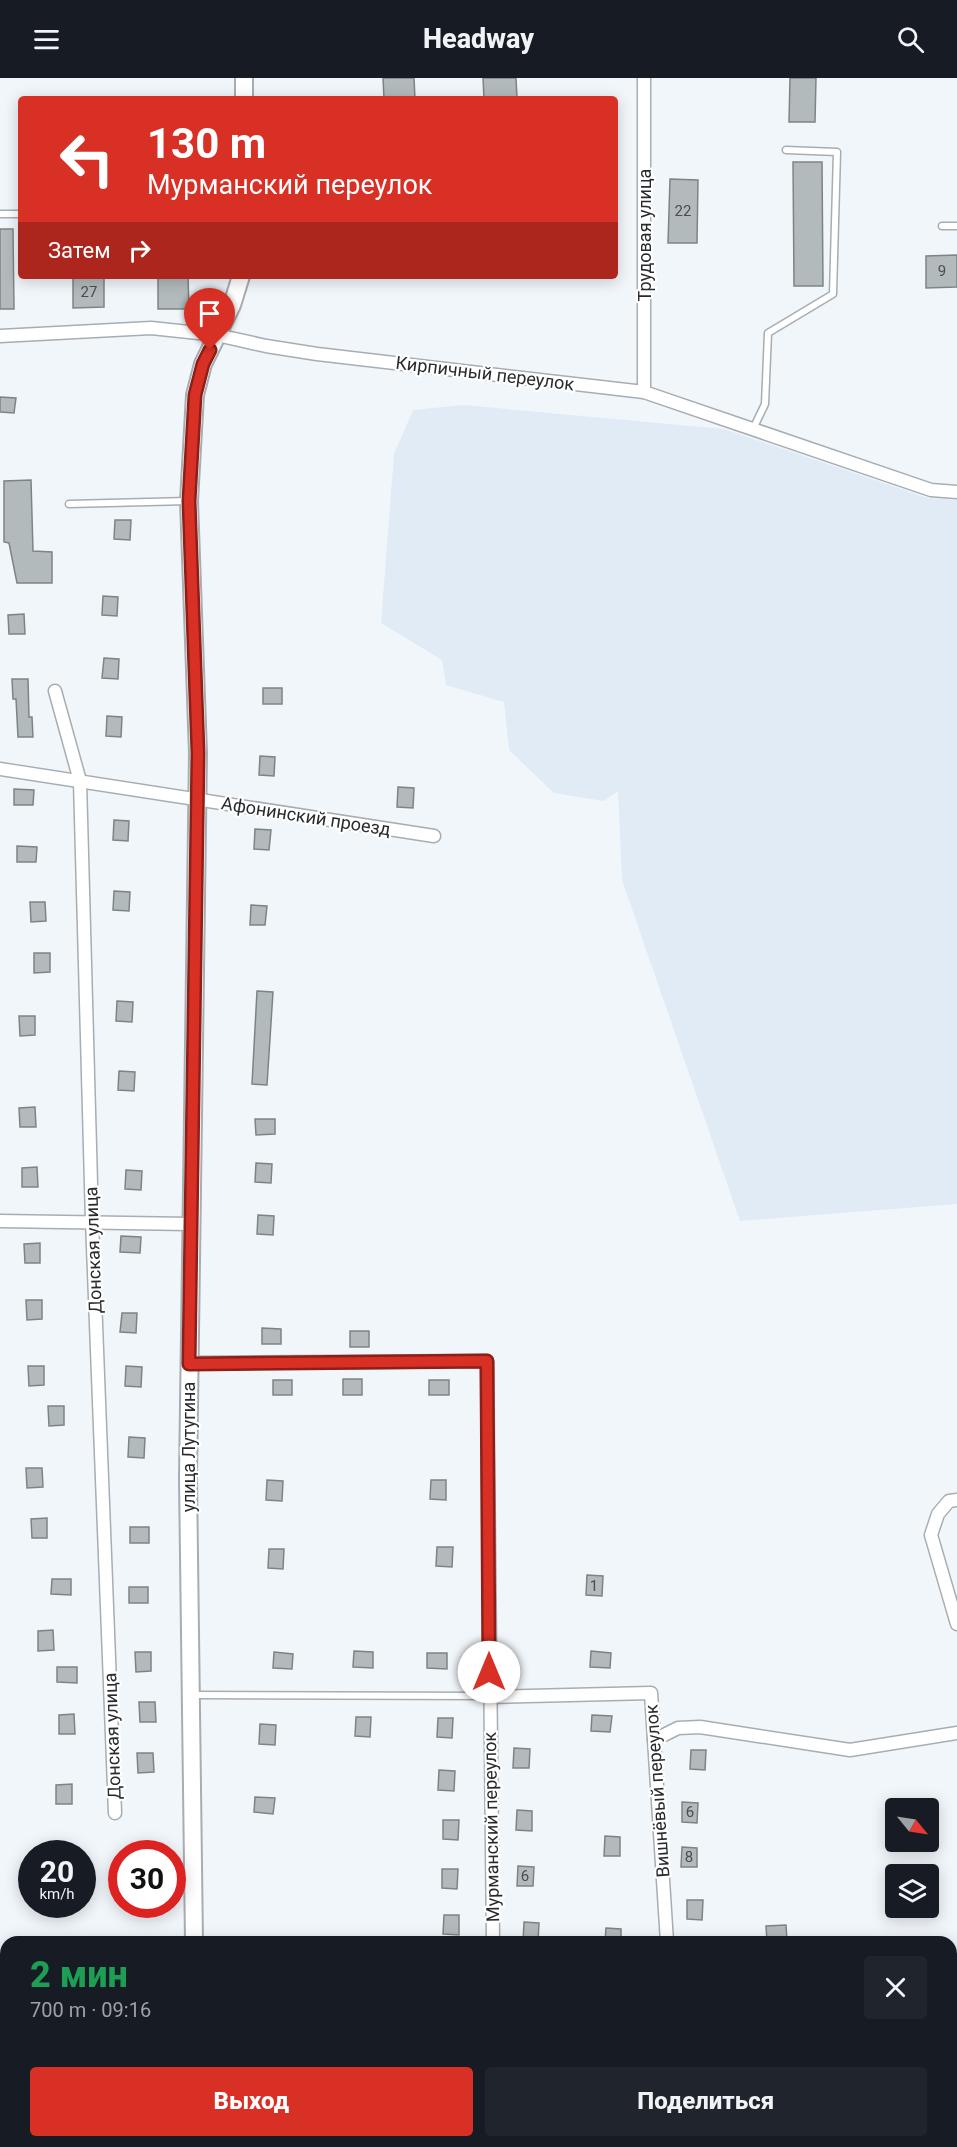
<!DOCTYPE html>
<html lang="ru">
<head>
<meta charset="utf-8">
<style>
	body { margin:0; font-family:Roboto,sans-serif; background:#20242c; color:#f1f3f6; height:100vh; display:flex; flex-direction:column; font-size:22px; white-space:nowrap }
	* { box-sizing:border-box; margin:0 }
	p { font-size:20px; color:#9ea1a6 }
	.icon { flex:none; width:33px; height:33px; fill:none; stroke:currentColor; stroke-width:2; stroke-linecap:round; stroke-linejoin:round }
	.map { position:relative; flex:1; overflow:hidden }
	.panel { position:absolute; left:0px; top:1858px; width:957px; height:212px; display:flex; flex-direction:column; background:#171b24; border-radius:18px 18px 0 0; box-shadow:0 3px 15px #0003 }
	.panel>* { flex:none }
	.guide { position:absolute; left:18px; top:18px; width:600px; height:183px; border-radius:6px; box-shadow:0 3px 15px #0003; background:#d93025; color:#fff; overflow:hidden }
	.needle { width:39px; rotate:120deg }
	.controls { position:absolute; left:885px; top:1720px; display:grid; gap:12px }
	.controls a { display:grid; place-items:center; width:54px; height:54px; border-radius:6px; background:#171b24; box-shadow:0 3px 15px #0003; font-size:30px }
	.speed { position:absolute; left:18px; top:1762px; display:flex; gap:12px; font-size:30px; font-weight:700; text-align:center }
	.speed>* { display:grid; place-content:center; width:78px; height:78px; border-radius:50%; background:#171b24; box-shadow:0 3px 15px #0003; line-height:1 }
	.speed small { font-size:15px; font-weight:400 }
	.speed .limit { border:9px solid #d22; background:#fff; color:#111 }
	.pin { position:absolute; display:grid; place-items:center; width:51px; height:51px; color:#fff; margin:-62px -26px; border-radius:50% 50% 50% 0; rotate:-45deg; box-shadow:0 0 6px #0007 }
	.pin .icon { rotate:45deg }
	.me { position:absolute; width:66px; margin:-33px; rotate:0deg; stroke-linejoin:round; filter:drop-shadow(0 0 4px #0008) }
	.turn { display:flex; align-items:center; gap:21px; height:126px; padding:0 30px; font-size:27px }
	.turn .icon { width:78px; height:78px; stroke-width:2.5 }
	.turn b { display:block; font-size:42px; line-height:51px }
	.then { display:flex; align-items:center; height:57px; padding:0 30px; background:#0003; gap:12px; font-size:22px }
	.round { display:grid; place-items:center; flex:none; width:63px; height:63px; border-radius:6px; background:#20242c }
	.overview { display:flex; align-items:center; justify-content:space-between; height:102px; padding:0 30px }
	h1 { font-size:36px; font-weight:800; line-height:45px; color:#1e9e55 }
	.action { display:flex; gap:12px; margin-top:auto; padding:12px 30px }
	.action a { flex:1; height:69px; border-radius:6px; background:#d93025; color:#fff; font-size:24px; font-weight:800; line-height:69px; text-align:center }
	.action a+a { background:#20242c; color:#f1f3f6 }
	header { display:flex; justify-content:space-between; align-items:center; height:78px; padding:0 30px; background:#171b24; font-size:27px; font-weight:800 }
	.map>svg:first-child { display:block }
	.built { fill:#e0ebf6 }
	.building { fill:#b2babc; stroke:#7d8486; stroke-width:1.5 }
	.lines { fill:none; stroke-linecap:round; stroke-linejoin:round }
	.service-casing { stroke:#a8adb2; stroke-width:9 }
	.minor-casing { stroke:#a8adb2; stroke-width:15 }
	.secondary-casing { stroke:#a8adb2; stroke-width:20 }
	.service { stroke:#fff; stroke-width:6 }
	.minor { stroke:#fff; stroke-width:12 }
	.secondary { stroke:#fff; stroke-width:16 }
	.route-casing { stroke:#8d1f18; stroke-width:15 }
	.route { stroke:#d93025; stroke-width:10 }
	.labels { text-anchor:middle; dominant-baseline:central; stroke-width:4.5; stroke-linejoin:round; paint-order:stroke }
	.number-label { font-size:15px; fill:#4a4e50 }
	.street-label { font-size:18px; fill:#282a2c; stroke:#fff }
</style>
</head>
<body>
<header><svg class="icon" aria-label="menu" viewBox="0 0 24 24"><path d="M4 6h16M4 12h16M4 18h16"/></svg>Headway<svg class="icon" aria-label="search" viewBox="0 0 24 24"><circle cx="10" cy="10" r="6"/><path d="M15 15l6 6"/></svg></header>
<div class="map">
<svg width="957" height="2069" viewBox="0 0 957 2069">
	<rect width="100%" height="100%" fill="#f1f6fb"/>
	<path class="built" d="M463,327l261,24 204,69 29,2v704l-217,17 -118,-341 -4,-89 -14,10 -50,-8 -45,-43 -5,-48 -58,-17 -4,-25 -61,-37 13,-169 19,-44z"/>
	<g class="building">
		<path d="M383,0h31l1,21h-31z"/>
		<path d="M483,0h33l1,20 -33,1z"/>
		<path d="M790,0h26l-1,44h-26z"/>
		<path d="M793,84h29l1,124h-29z"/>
		<path d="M670,101l28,1 -1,63h-29z"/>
		<path d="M0,151h13l1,80h-14z"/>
		<path d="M957,177v32l-31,1v-32z"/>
		<path d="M73,198h31v31l-31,1z"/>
		<path d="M158,198h30l1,33h-31z"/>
		<path d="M0,319l16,1 -2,15 -14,-1z"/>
		<path d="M31,402l2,71 19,1v31h-35l-8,-40 -5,-1v-61z"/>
		<path d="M115,442h16l-1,20 -16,-1z"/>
		<path d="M103,518l15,1 -1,19 -15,-1z"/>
		<path d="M24,536l1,20h-16l-1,-19z"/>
		<path d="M104,580l15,1 -1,20 -16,-1z"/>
		<path d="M12,601h16l1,38h3l1,20h-15l-2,-38h-3z"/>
		<rect x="263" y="610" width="19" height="16"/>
		<path d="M107,638l15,1 -1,20 -15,-1z"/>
		<path d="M260,678l15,1 -1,19 -15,-1z"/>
		<path d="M398,709l16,1 -1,20 -16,-1z"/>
		<path d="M14,711l20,1 -1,15h-19z"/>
		<path d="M114,742l15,1 -1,20 -15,-1z"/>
		<path d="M255,751l16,1 -2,20 -15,-1z"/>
		<path d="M17,768l20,1 -1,15h-19z"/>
		<path d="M114,813l16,1 -1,19 -16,-1z"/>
		<path d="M30,824h15l1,19 -15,1z"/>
		<path d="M251,827l16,1 -2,19h-15z"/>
		<path d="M34,875h16v19l-16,1z"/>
		<path d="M257,913l16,1 -6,93 -15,-1z"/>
		<path d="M117,923l16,1 -1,20 -16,-1z"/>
		<path d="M19,938h16v19l-15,1z"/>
		<path d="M119,993l16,1 -1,19 -16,-1z"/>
		<path d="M35,1029l1,20h-16l-1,-19z"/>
		<path d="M255,1041h20v15l-19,1z"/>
		<path d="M256,1085l16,1 -1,19 -16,-1z"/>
		<path d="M37,1089l1,20h-16v-19z"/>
		<path d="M126,1092l16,1 -1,19 -16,-1z"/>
		<path d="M258,1137l16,1 -1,19 -16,-1z"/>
		<path d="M121,1158l20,1 -1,16 -20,-1z"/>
		<path d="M40,1165v20h-15l-1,-19z"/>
		<path d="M26,1222h16v19l-15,1z"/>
		<path d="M122,1235h15l-1,20 -16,-1z"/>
		<path d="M262,1250l19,1v15h-19z"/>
		<rect x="350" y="1253" width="19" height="16"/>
		<path d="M28,1288h16v19l-15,1z"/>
		<path d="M126,1288l16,1 -1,20 -16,-1z"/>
		<rect x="343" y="1301" width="19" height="16"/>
		<rect x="273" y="1302" width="19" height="15"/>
		<rect x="429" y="1302" width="20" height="15"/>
		<path d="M48,1328h16v19l-15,1z"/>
		<path d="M129,1359l16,1 -1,20 -16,-1z"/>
		<path d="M26,1390h16l1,19 -16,1z"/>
		<path d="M267,1402l16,1 -1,20 -16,-1z"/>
		<path d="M431,1402h15v20l-16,-1z"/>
		<path d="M47,1440v20h-15l-1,-19z"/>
		<rect x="130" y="1449" width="19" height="16"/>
		<path d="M437,1469h16l-1,20 -16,-1z"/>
		<path d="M269,1471h15l-1,20 -15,-1z"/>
		<path d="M587,1497l16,1 -1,20 -16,-1z"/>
		<path d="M52,1501h19v16l-20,-1z"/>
		<rect x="129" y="1509" width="19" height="16"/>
		<path d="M53,1552l1,20 -16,1v-20z"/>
		<path d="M354,1573l19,1v16l-20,-1z"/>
		<path d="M591,1573l20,2 -1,15 -20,-1z"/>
		<path d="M135,1574h16v19l-15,1z"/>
		<path d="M274,1574l19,2 -1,15 -19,-1z"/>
		<path d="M427,1575h20v16l-20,-1z"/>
		<path d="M57,1589h20v16l-20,-1z"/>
		<path d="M139,1624h16l1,20h-16z"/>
		<path d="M74,1636l1,20h-16v-19z"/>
		<path d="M592,1637l20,1 -2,16 -19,-1z"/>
		<path d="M356,1639h15l-1,20 -15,-1z"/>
		<path d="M438,1640h15l-1,20 -15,-1z"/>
		<path d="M260,1646l16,1 -1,20 -16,-1z"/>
		<path d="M514,1670l16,1 -1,19h-16z"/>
		<path d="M691,1672h15l-1,20 -15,-1z"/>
		<path d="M137,1675h16l1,19 -16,1z"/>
		<path d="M439,1692l16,1 -1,20 -16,-1z"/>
		<path d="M72,1706v20h-16v-19z"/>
		<path d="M255,1719l20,1 -2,16 -19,-2z"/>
		<path d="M682,1724l16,1 -1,20 -15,-1z"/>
		<path d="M517,1732l15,1v20l-16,-1z"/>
		<path d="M443,1742h16l-1,20 -15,-1z"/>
		<path d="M605,1758l15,1v19h-16z"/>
		<path d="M682,1769l15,1v19h-16z"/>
		<path d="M518,1788l16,1 -1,19h-16z"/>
		<path d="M442,1791h16l-1,20 -15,-1z"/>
		<path d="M687,1822h16l-1,20 -15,-1z"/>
		<path d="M444,1837h15v20l-16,-1z"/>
		<path d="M524,1844l15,1 -1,19h-15z"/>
		<path d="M786,1847l1,15 -20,2 -1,-16z"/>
		<path d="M606,1850l15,1v13h-16z"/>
	</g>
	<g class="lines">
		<g class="service-casing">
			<g id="service">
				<path d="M1,136h20"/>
				<path d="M942,148h15"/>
				<path d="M753,351l12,-25 3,-71 65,-39 4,-142 -51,-2"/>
				<path d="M69,426l119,-3"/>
				<path d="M193,1617l296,1"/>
				<path d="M733,2064l1,5"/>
			</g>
		</g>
		<g class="minor-casing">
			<g id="minor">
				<path d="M0,258l151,-8 66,7 49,11 51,8 327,38 287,98 26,2"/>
				<path d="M644,314v-314"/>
				<path d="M55,613l25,90 12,440 23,592"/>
				<path d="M0,691l434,67"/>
				<path d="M0,1143l190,3"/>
				<path d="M189,1285l298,-2 6,581"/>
				<path d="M957,1422l-8,1 -11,13 -7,21 26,89"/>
				<path d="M489,1619l162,-4 16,249"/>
				<path d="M654,1662l24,-12 22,-1 150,23 107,-17"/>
				<path d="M0,2033l6,1"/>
				<path d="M951,2063h6"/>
				<path d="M496,2064v5"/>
				<path d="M869,2068l66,-4"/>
			</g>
		</g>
		<g class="secondary-casing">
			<g id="secondary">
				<path d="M244,21v-21"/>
				<path d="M194,1864l-6,-464 10,-725 -9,-252 6,-106 8,-31 29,-59 9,-29"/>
				<path d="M193,2064v5"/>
				<path d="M59,2069l4,-5"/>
			</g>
		</g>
		<use href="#service" class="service"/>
		<use href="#minor" class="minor"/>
		<use href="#secondary" class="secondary"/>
	</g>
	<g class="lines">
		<g class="route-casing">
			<path id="route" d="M210,272l-7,14 -8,31 -6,106 9,252 -9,611 298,-3 2,311"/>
		</g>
		<use href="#route" class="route"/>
	</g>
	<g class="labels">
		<g class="number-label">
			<text x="683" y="133">22</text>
			<text x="942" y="193">9</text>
			<text x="89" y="214">27</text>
			<text x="594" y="1508">1</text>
			<text x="690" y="1734">6</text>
			<text x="689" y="1779">8</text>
			<text x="525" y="1798">6</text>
		</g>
		<g class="street-label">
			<text transform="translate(644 157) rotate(-90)">Трудовая улица</text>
			<text transform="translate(485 295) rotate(7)">Кирпичный переулок</text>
			<text transform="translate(306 738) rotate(9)">Афонинский проезд</text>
			<text transform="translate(93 1172) rotate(-92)">Донская улица</text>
			<text transform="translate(188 1369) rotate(-90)">улица Лутугина</text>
			<text transform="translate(112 1658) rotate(-92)">Донская улица</text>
			<text transform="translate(657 1713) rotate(-94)">Вишнёвый переулок</text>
			<text transform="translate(491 1749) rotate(-91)">Мурманский переулок</text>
		</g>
	</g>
</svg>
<div class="controls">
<a><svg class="needle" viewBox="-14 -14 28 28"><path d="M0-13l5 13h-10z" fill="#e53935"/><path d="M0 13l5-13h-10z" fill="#9ea1a6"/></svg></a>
<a><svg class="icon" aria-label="layers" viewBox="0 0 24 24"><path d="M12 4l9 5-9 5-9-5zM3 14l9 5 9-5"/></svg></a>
</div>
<div class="speed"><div>20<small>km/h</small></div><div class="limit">30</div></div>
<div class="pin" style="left:210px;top:272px;background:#d93025"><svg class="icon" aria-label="arrive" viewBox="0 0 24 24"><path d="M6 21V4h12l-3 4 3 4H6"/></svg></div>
<svg class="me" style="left:489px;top:1594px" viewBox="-20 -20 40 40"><circle r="19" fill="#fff"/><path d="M0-13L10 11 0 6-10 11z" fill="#d93025"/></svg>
<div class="guide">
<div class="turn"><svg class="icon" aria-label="left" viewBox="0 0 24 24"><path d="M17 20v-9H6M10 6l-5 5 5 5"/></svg><div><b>130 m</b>Мурманский переулок</div></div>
<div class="then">Затем<svg class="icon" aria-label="right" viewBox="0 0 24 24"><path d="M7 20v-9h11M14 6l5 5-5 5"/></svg></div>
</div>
<section class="panel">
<div class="overview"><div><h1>2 мин</h1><p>700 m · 09:16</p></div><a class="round"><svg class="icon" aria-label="close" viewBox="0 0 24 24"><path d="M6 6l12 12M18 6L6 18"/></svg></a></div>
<div class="action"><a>Выход</a><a>Поделиться</a></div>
</section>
</div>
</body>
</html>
